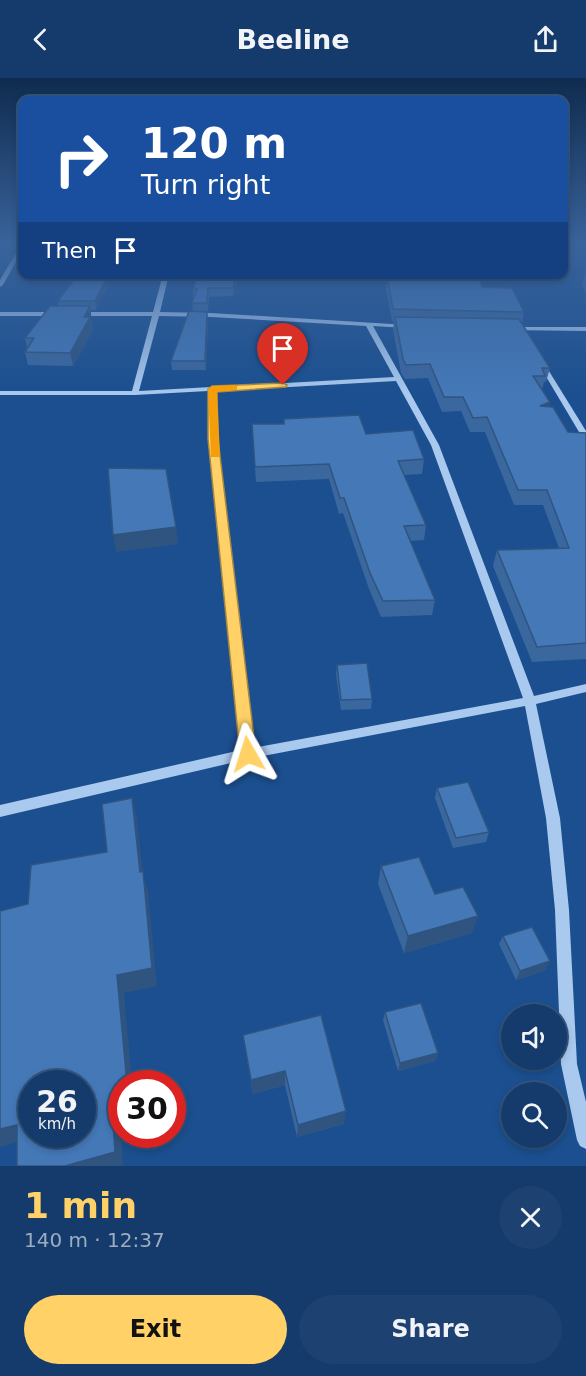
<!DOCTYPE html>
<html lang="en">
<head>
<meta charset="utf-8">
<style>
	body { margin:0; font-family:"DejaVu Sans",sans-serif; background:#1d4271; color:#f1f3f6; height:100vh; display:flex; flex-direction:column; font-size:22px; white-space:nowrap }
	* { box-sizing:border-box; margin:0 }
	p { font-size:20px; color:#9dadc1 }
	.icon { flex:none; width:33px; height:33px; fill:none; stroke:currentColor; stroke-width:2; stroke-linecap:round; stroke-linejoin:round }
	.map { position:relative; height:1088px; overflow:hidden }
	.sheet { display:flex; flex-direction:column; background:#143b6b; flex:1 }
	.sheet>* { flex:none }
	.hud { position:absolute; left:18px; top:18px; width:550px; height:183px; border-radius:12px; box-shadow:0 3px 9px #0003,0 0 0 2px #33557e; background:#1a4fa0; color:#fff; overflow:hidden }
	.buttons { position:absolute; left:501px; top:926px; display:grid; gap:12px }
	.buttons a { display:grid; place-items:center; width:66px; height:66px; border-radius:50%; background:#143b6b; box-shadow:0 3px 9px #0003,0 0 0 2px #33557e; font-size:30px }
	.speed { position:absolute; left:18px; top:992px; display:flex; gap:12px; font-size:30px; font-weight:700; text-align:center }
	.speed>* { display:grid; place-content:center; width:78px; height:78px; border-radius:50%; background:#143b6b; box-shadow:0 3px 9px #0003,0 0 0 2px #33557e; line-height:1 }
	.speed small { font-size:15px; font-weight:400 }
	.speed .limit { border:9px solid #d22; background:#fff; color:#111 }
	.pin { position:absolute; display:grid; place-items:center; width:51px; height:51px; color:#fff; margin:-62px -26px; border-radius:50% 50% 50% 0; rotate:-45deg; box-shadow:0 0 6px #0007 }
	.pin .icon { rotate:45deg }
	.me { position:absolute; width:66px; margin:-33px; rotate:354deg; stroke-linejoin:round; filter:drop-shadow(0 0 4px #0008) }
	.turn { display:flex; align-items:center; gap:21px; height:126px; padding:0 24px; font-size:27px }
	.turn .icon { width:78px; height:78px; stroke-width:2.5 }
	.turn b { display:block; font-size:42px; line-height:51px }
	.then { display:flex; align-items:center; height:57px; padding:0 24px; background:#0003; gap:12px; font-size:22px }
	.round { display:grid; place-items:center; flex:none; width:63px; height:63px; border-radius:32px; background:#1d4271 }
	.headline { display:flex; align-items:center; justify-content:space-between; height:102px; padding:0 24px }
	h1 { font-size:36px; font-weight:600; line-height:45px; color:#ffd166 }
	.cta { display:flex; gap:12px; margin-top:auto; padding:12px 24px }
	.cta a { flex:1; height:69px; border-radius:36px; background:#ffd166; color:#111; font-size:24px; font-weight:600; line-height:69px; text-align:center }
	.cta a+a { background:#1d4271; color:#f1f3f6 }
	header { display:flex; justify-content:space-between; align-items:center; height:78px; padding:0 24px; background:#143b6b; font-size:27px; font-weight:600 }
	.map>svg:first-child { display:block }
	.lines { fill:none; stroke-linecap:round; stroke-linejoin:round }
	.minor { fill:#a9c9ee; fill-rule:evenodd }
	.wall { fill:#3a679d }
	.shaded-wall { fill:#305480 }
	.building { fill:#4478b7; stroke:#305480; stroke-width:1.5; fill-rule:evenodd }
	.route { fill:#ffd166; stroke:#a68842; stroke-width:1.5 }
	.slow { fill:#f59e0b }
</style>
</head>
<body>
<header><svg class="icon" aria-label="back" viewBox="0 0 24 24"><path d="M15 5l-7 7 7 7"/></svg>Beeline<svg class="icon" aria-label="share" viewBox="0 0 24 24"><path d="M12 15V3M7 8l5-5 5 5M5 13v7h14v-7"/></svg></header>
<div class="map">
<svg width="586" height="1088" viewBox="0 0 586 1088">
	<rect width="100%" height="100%" fill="#1b4f8f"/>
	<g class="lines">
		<g class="minor">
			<path d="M20,168h2v5l-19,34 -3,2v-7z"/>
			<path d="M163,196h6l-9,38 51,1 197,12v2l-2,1 -33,-2 66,119 95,251 52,-12v8l-50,12 24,114 9,92 8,154 9,38v47l-6,-3 -3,-6 -16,-76 -6,-154 -9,-92 -21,-112 -277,53 -248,58v-12l241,-55 -32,-311 -1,-48 -73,4h-135v-4h132l20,-75h-74l-3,-2 3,-2h75zM159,238l52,1 155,9 28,51 -255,14zM396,303l35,64 92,253 -270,50 -36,-309 -1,-48z"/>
			<path d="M0,234h57l3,2 -3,2h-57z"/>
			<path d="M511,249h75v4l-77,-1v-2z"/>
			<path d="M541,283l3,2 42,68v8l-4,-2 -44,-74z"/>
		</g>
	</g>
	<g class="wall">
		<path d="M586,192v23l-4,-8z"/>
		<path d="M239,196l-6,22 -24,1 -1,15 -15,-1 -1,-8 2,-6h-1v-8z"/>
		<path d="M422,196h56l4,13 42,25 -2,11 28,45 -4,14h-2l-2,8 8,12 -1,5 19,25 18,1v226l-54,3 -39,-96 4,-16 62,-2 -16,-43h-29l-29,-73h-15l-9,-21 -19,1 -14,-34 -23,1 -4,-6 -8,-43 1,-9h-2l-6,-33 1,-12 35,1z"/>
		<path d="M106,201l1,8 -11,23h-6l3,20 -20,36 -45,-1 -3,-13 2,-4 -2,-10 33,-32v-5z"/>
		<path d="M208,242l-2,50h-34l-1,-9z"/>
		<path d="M252,346l114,10 58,25 -2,15 -18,1 22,50 -2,15 -14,1 25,59 -3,15 -51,2 -12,-28 -26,-76 -4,1 -10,-35 -73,3z"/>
		<path d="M337,587l35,34 -1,10 -30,1 -5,-35z"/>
		<path d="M437,710l52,44 -3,10 -33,6 -18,-50z"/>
		<path d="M381,788l54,28 37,39 -68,20 -26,-69z"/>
		<path d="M503,858l43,34 -30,10 -17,-36z"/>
		<path d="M385,934l53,41 -3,8 -37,10 -15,-51z"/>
		<path d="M243,957l101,89 -47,13 -12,-52 -32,9z"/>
	</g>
	<g class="shaded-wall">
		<path d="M236,196h3l-6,22v-8z"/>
		<path d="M106,201l1,8 -11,23 -1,-9z"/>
		<path d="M90,228l3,24 -20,36 -3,-13 14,-36z"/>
		<path d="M207,234l1,8 -2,50 -1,-9z"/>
		<path d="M550,324l-4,15 -6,-11z"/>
		<path d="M176,449l2,17 -62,8 -3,-17z"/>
		<path d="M132,720l5,21 6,55 5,18 9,94 -33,7 8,90h-5l-10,-108 23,-103z"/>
		<path d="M478,838l-6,17 -68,20 4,-17z"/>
		<path d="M550,883l-4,9 -30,10 4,-9z"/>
		<path d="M438,975l-3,8 -37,10 2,-8z"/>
		<path d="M285,993v14l-32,9 -2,-14z"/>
		<path d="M122,1027v17l-2,1 3,42 -5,1h-53l47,-58z"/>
		<path d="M346,1033l-2,13 -47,13 1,-12z"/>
		<path d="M17,1047l12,14 -29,8v-18z"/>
	</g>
	<g class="building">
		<path d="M198,196h38l-3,14h-25l-1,15h-15l5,-14h-4z"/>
		<path d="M424,196h54l4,13 30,1 12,24 -131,-3 -6,-33 37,1z"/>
		<path d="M75,200l31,1 -11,22h-37z"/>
		<path d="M50,228h40l-6,11h6l-20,36 -45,-1 9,-14h-9z"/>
		<path d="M189,233l18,1 -2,49h-34z"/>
		<path d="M395,239l124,2 31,49h-8l3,8h-12l17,26 -10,4 13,1 15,25 18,1v210l-49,4 -40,-97 72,-2 -22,-58h-29l-31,-73 -14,1 -10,-21h-19l-14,-33 -24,1 -3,-6z"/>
		<path d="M359,337l7,19 47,-4 11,29 -26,2 28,64 -22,1 31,74 -52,1 -13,-28 -26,-75h-4l-11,-34 -74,3 -3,-43h32v-5z"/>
		<path d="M108,390l58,1 10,58 -63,8z"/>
		<path d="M367,585l5,36 -31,1 -4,-35z"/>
		<path d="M468,704l21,50 -33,6 -19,-50z"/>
		<path d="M132,720l8,74 3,-1 9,97 -35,7 10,108h-5v22l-10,3 3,44 -50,14h-48v-41l-17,4v-218l28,-7 3,-39 76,-13 -5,-48zM32,1005h50v51h-50z"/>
		<path d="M419,779l16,37 28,-7 15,29 -70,20 -27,-70z"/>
		<path d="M532,849l18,34 -30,10 -17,-35z"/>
		<path d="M421,925l17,50 -38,10 -15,-51z"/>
		<path d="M321,937l25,96 -48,14 -13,-54 -34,9 -8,-45z"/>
	</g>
	<linearGradient id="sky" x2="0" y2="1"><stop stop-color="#0f2b4f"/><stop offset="0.52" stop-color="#39639b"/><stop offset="1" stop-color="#39639b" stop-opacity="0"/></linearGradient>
	<rect width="586" height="317" fill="url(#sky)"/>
	<path class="route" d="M283,305l4,2 -1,2 -69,5 1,47 38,315 -2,5 -6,2 -5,-2 -3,-5 -32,-315v-50l4,-3z"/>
	<path class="slow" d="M234,307l3,1v4l-20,2 3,63 -1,2h-8l-3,-68 4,-3z"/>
</svg>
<div class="buttons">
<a><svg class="icon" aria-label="sound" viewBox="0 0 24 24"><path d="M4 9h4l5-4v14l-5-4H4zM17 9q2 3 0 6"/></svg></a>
<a><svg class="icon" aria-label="search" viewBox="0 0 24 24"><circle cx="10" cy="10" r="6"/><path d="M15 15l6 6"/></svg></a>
</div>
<div class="speed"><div>26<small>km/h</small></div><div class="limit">30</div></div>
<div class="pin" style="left:283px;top:307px;background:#d93025"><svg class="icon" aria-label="arrive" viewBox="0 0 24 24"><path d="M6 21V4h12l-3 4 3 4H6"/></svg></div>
<svg class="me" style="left:248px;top:676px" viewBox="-20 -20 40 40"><path d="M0-17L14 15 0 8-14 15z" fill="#ffd166" stroke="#fff" stroke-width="4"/></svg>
<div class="hud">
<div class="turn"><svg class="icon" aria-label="right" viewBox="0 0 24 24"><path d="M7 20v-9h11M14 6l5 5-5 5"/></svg><div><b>120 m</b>Turn right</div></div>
<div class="then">Then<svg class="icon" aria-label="arrive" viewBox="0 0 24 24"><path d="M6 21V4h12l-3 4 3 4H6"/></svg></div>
</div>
</div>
<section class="sheet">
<div class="headline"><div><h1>1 min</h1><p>140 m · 12:37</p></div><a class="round"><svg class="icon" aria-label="close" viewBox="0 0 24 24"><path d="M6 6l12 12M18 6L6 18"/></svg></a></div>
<div class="cta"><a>Exit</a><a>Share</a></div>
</section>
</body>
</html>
